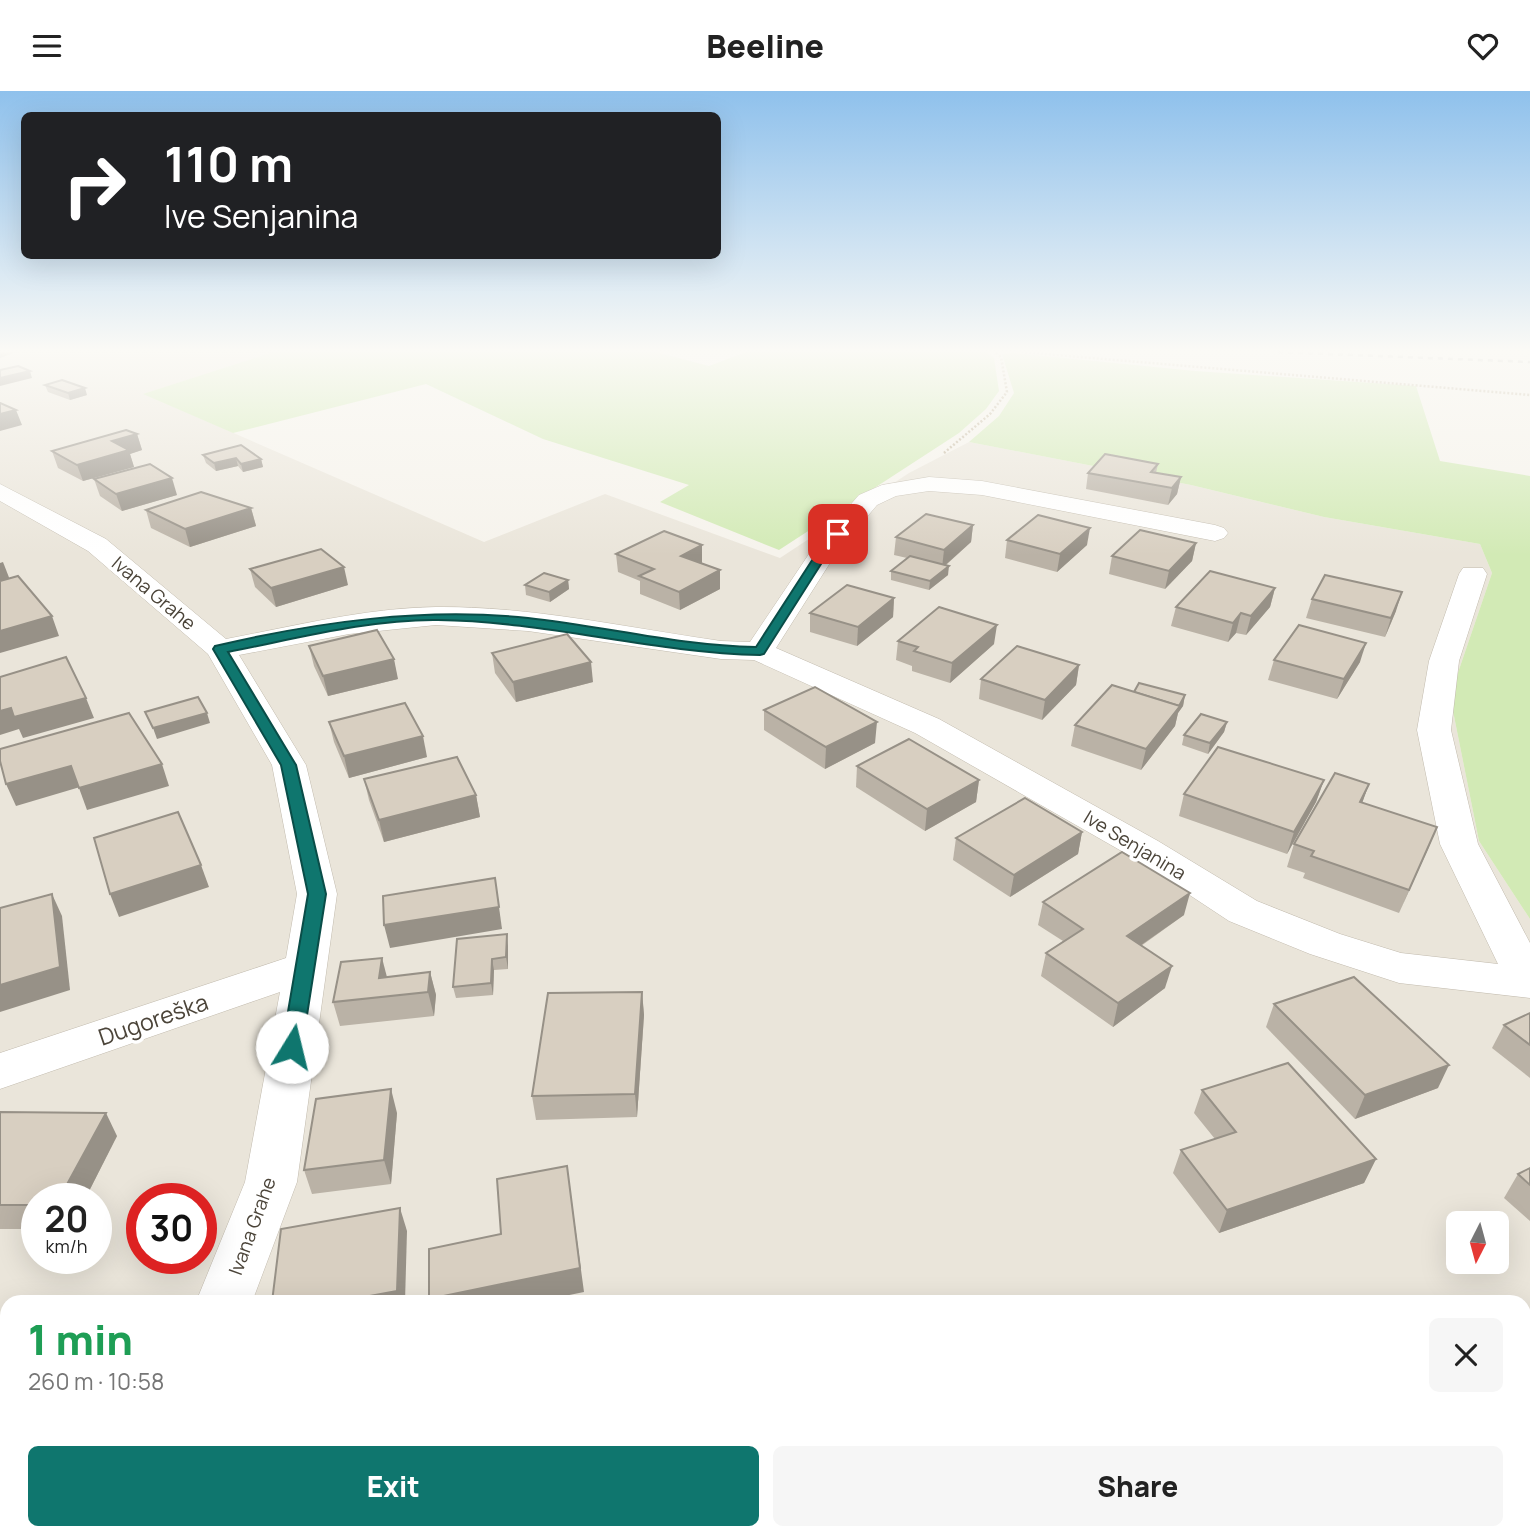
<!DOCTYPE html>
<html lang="en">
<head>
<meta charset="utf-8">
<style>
	body { margin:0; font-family:Manrope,sans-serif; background:#f6f6f6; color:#222; height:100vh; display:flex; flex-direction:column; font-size:26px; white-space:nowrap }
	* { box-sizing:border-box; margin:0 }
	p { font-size:23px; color:#767676 }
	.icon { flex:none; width:38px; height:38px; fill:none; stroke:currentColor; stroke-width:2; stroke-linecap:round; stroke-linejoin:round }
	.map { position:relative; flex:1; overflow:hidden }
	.drawer { position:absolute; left:0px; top:1204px; width:1531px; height:245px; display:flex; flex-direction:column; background:#fff; border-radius:21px 21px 0 0; box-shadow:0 7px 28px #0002 }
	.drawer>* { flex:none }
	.top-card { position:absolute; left:21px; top:21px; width:700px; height:147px; border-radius:10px; box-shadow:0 7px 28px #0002; background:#202124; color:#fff; overflow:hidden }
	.needle { width:46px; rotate:186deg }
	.tools { position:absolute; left:1446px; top:1120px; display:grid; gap:14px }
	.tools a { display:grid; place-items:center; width:63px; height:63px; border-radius:10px; background:#fff; box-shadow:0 7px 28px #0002; font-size:35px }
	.speed { position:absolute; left:21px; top:1092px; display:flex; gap:14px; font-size:35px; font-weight:700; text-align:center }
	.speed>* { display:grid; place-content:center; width:91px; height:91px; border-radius:50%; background:#fff; box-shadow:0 7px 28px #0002; line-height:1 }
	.speed small { font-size:18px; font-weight:400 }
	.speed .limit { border:10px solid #d22; background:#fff; color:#111 }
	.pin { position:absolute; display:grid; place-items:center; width:60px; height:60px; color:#fff; margin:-30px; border-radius:14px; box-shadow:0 4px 10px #0006 }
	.me { position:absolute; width:77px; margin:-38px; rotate:9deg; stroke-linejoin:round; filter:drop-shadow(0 0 5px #0008) }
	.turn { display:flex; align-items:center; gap:24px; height:147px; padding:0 28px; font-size:32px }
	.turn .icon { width:91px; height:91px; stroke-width:2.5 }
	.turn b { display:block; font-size:49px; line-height:60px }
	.round { display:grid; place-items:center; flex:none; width:74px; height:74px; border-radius:10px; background:#f6f6f6 }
	.head { display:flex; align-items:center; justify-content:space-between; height:119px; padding:0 28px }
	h1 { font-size:42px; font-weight:800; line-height:52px; color:#1e9e55 }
	.primary-button { display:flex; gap:14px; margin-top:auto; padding:14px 28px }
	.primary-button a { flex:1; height:80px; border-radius:10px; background:#0f766e; color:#fff; font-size:28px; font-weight:800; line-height:80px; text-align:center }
	.primary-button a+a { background:#f6f6f6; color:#222 }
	header { display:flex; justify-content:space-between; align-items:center; height:91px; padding:0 28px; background:#fff; font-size:32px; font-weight:800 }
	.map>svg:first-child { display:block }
	.residential { fill:#eae5da; fill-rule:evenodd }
	.green { fill:#d2eab5 }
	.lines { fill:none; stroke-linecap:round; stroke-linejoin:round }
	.street-casing { stroke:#c2bbae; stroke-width:1 }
	.path { stroke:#c4b79f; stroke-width:2.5; stroke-dasharray:2 2; stroke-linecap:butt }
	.street { fill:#fff; fill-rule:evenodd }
	.rail { stroke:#9a9a9a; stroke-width:2.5; stroke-dasharray:5 5; stroke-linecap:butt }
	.wall { fill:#bab2a6 }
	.shaded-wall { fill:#979187 }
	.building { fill:#d8cfc1; stroke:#979187; stroke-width:2 }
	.route { fill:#0f766e; stroke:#0a4d48; stroke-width:2 }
	.labels { text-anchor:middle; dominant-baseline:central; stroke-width:7; stroke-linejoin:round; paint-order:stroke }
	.street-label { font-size:19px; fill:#4b4439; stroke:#fff }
	.near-street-label { font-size:23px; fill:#4b4439; stroke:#fff }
</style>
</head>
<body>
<header><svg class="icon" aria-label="menu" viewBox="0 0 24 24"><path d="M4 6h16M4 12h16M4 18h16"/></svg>Beeline<svg class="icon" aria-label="heart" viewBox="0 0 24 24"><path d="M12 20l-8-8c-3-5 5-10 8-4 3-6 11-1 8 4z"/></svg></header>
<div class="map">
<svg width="1530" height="1449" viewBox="0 0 1530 1449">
	<rect width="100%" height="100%" fill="#f6f3ec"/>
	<path class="residential" d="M0,261h273l-129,42 340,148 121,-48 175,64 129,-85 60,-31 222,43 133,32 156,27 12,29 -42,123 29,145 51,78v621h-1530zM37,1108h59v59h-59zM142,1108h59v59h-59zM1458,1132h38v39h-38zM7,1211h1517v231h-1517z"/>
	<g class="green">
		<path d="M273,261h383l53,14 37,-14h240l8,6 5,33 -13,18 -27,24 -180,117 -119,-48 29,-17 -146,-46 -117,-55 -193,49 -90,-39z"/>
		<path d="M1014,262l181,18 221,15 24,75 90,15v443l-51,-78 -29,-145 42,-123 -12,-29 -156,-27 -133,-32 -222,-43 30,-26 15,-23 -12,-39z"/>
	</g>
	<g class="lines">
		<g class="street-casing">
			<g id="street">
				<path d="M929,386l53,4 233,44 9,3 4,5 -4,5 -9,3 -233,-46 -53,-4 -33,5 -19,9 -42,50 -59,93 163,71 219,122 99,60 83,33 61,19 97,11 -58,-120 -23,-114 12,-69 30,-87 4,-6h20l4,6 -28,87 -8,69 27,114 52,99v55l-131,-15 -89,-29 -81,-33 -97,-64 -217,-124 -161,-73 -33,-1 -193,-28 -92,-6 -87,9 -110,21 67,110 31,129 -40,288 -45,120h-56l49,-120 35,-190 -280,97v-36l286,-95 11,-64 -25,-129 -64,-111 -120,-103 -88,-50v-17l106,55 120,100c69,-13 140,-31 210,-32 95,-1 192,21 285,34l29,1 65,-97 44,-50 23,-10z"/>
				<path d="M102,1442h66l-2,7h-66z"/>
			</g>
		</g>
		<g class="path">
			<path d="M1021,261l509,43"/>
			<path d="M944,362l46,-39 17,-22 -6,-35 -7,-5"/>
		</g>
		<use href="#street" class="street"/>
		<path class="rail" d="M1278,261l252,10"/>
	</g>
	<g class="wall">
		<path d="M45,294l42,10 -17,5 -22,-8z"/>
		<path d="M137,343l5,16 -12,4 4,13 -51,14 -25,-13 -6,-17z"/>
		<path d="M1105,363l53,10 -2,9 25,4 -4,17 -9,11 -82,-16 2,-16z"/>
		<path d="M203,364l58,4 2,8 -20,5 -5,-6 -22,5 -10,-8z"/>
		<path d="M94,388l83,16 -55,16 -22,-15z"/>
		<path d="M251,417l5,18 -66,21 -39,-19 -5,-18z"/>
		<path d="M973,434l-2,17 -25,23 2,10 -19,15 -38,-10v-9l16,-13 -13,-3 2,-18z"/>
		<path d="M1007,449l80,5 -30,27 -52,-14z"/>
		<path d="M1196,452l-4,18 -27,28 -56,-15 3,-18z"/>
		<path d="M702,454v18l18,7v19l-40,21 -40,-16v-13l-22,-9 -2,-18z"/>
		<path d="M250,478l98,16 -72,22 -21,-20z"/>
		<path d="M568,489l1,9 -19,13 -24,-7 -1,-10z"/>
		<path d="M1275,497l-5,19 -24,28 -10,-2 -8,9 -57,-16 5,-19z"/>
		<path d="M894,507l-1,19 -36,29 -47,-14v-19z"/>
		<path d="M1312,508l84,12 -11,26 -79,-19z"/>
		<path d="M898,550l96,3 -44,39 -38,-12v-5l-16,-6z"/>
		<path d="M309,555l89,33 -70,17 -14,-30z"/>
		<path d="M492,562l101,29 -77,20 -21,-29z"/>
		<path d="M1274,569l86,2 -23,37 -69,-19z"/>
		<path d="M1079,574l-3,20 -34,35 -63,-21 2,-20z"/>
		<path d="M1134,601l51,3 -2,11 -5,7 -3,13 -34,44 -70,-24 4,-21z"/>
		<path d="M764,619l111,33 -50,26 -61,-39z"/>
		<path d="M329,631l98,35 -78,21 -15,-36z"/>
		<path d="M1227,631l-3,10 -16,22 -26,-9 2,-10z"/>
		<path d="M857,675l122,14 -3,22 -51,29 -69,-44z"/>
		<path d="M364,688l112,16 4,22 -96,25 -15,-42z"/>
		<path d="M1324,689l-8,22 -29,52 -108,-38 5,-22z"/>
		<path d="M1369,693l-7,19 75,24 -38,86 -96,-35 2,-5 -18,-6 7,-23z"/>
		<path d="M1082,741l-4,22 -68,43 -57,-37 3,-22z"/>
		<path d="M1043,811l141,13 -43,31 24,42 -52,39 -72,-51 5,-23 17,-12 -25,-16z"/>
		<path d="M508,855v23l-14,1 -1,25 -37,3 -3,-11z"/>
		<path d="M430,881l6,23 -2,21 -94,10 -7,-24z"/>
		<path d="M642,901l2,23 -7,102 -101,3 -4,-24z"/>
		<path d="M1274,913l164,84 -83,31 -89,-92z"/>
		<path d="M1530,922v65l-38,-30 12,-23z"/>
		<path d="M1202,999l174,69 -12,24 -145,50 -46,-60 8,-23 34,-11 -21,-26z"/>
		<path d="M0,1021l117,24 -32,63h-48v30h-37z"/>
		<path d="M397,1022l-6,71 -79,10 -8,-24z"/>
		<path d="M1530,1077v53l-26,-23 14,-24z"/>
		<path d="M203,1442h457l-37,7h-422z"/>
		<path d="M1386,1442h138l6,7h-141l-4,-5z"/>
	</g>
	<g class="shaded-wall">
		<path d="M0,261h16l-16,6z"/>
		<path d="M30,280l2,7 -32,8v-8z"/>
		<path d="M85,297l2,7 -17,5 -2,-7z"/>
		<path d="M16,319l6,15 -22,6v-17z"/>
		<path d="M137,343l5,16 -12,4 4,13 -51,14 -6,-16 35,-24z"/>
		<path d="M236,367l2,8 -22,5 -2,-8z"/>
		<path d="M261,368l2,8 -20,5 -2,-8z"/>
		<path d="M1181,386l-4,17 -9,11 4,-17z"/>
		<path d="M172,387l5,17 -55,16 -6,-17z"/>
		<path d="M251,417l5,18 -66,21 -5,-18z"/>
		<path d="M973,434l-2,17 -29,26 2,-18z"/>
		<path d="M1090,437l-3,17 -30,27 3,-18z"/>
		<path d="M1196,452l-4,18 -27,28 4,-18z"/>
		<path d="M702,454v18l-21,-7z"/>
		<path d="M3,471l7,18 -10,3v-20z"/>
		<path d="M949,475l-1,9 -19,15 1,-9z"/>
		<path d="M344,476l4,18 -72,22 -5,-19z"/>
		<path d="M720,479v19l-40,21 -1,-18z"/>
		<path d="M568,489l1,9 -19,13 -1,-10z"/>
		<path d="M1275,497l-5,19 -24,28 5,-19z"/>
		<path d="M1402,501l-6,19 -11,26 6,-19z"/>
		<path d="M894,507l-1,19 -36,29 1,-19z"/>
		<path d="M1241,522l-5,20 -8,9 5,-19z"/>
		<path d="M52,525l7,20 -59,17v-22z"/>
		<path d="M997,534l-3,19 -44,39 2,-20z"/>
		<path d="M1366,552l-6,19 -23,37 7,-20z"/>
		<path d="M394,568l4,20 -70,17 -5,-20z"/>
		<path d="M591,571l2,20 -77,20 -3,-20z"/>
		<path d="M1079,574l-3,20 -34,35 3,-20z"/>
		<path d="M1185,604l-2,11 -5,7 -3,13 -34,44 5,-21z"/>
		<path d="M86,607l8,20 -71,20 -4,-9 -19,6v-24l11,-3z"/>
		<path d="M207,622l3,10 -53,16 -4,-11z"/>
		<path d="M877,631l-2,21 -50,26 1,-22z"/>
		<path d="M1227,631l-3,10 -16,22 2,-11z"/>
		<path d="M423,645l4,21 -78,21 -5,-22z"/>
		<path d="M162,673l7,22 -82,24 -8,-22z"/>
		<path d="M71,675l9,21 -64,19 -10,-22z"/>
		<path d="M979,689l-3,22 -51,29 2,-22z"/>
		<path d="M1324,689l-8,22 -29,52 7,-22z"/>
		<path d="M1369,693l-8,22 -1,-4z"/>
		<path d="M476,704l4,22 -96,25 -5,-22z"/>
		<path d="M1437,736l-9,22 -29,64 10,-23z"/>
		<path d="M1082,741l-4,22 -68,43 4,-22z"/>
		<path d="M201,774l8,22 -90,30 -9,-23z"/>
		<path d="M495,787l7,51 -112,19 -6,-23z"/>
		<path d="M1190,802l-6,22 -63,44 6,-23z"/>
		<path d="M52,803l10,22 8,74 -70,22v-27z"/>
		<path d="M507,843l1,12v23l-2,-12z"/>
		<path d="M382,867l6,23 -9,-3z"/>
		<path d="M492,868l2,11 -1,25 -2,-12z"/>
		<path d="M1172,875l-7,22 -52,39 5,-24z"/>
		<path d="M430,881l6,23 -2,21 -6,-24z"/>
		<path d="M642,901l2,23 -7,102 -2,-23z"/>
		<path d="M1449,974l-11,23 -83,31 10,-24z"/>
		<path d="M391,998l6,24 -6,71 -7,-24z"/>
		<path d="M106,1022l11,23 -32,63h-26z"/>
		<path d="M1376,1068l-12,24 -145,50 8,-23z"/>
		<path d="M567,1075l17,126 -49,10h-105l-1,-3 151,-31z"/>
		<path d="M400,1117l7,23 -2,71h-68z"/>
		<rect x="578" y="1442" width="5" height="7"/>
	</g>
	<g class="building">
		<path d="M18,275l12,5 -30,7v-8z"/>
		<path d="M62,289l23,8 -17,5 -23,-8z"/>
		<path d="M0,312l16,7 -16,4z"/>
		<path d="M126,339l11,4 -25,7 17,9 -52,15 -25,-14z"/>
		<path d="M241,354l20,14 -20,5 -5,-6 -22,5 -11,-8z"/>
		<path d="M1105,363l53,10 -7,8 30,5 -9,11 -84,-15z"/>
		<path d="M150,373l22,14 -56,16 -22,-15z"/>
		<path d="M201,401l50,16 -66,21 -39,-19z"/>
		<path d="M926,423l47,11 -29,25 -48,-13z"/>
		<path d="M1038,424l52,13 -30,26 -53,-14z"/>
		<path d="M1140,439l56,13 -27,28 -57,-15z"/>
		<path d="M664,440l38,14 -21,11 39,14 -41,22 -40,-16 15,-7 -38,-15z"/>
		<path d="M321,458l23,18 -73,21 -21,-19z"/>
		<path d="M910,465l39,10 -19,15 -39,-10z"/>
		<path d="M1210,480l65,17 -24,28 -10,-3 -8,10 -57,-16z"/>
		<path d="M544,482l24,7 -19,12 -24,-7z"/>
		<path d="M1325,484l77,17 -11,26 -79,-19z"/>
		<path d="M18,485l34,40 -52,15v-50z"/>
		<path d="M847,494l47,13 -36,29 -48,-14z"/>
		<path d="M939,516l58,18 -45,38 -38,-12 4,-4 -20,-6z"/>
		<path d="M1299,534l67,18 -22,36 -70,-19z"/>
		<path d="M377,539l17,29 -71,17 -14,-30z"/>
		<path d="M567,543l24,28 -78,20 -21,-29z"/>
		<path d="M1017,555l62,19 -34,35 -64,-21z"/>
		<path d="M66,566l20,41 -72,19 -3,-9 -11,3v-34z"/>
		<path d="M1139,592l46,12 -6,11 -45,-14z"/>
		<path d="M1112,594l68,21 -34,43 -71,-24z"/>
		<path d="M815,596l62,35 -51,25 -62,-37z"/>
		<path d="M198,606l9,16 -54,15 -8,-16z"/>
		<path d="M405,612l18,33 -79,20 -15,-34z"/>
		<path d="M129,622l33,51 -83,24 -8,-22 -65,18 -6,-23v-12z"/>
		<path d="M1201,623l26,8 -17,21 -26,-8z"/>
		<path d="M909,648l70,41 -52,29 -70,-43z"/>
		<path d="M1218,656l106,33 -30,52 -110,-38z"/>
		<path d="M457,666l19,38 -97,25 -15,-41z"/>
		<path d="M1335,682l34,11 -9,18 77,25 -28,63 -98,-34 3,-5 -20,-7z"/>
		<path d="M1025,707l57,34 -68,43 -58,-37z"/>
		<path d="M178,721l23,53 -91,29 -16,-56z"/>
		<path d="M1122,761l68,41 -63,43 45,30 -54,37 -72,-50 37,-24 -40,-27z"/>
		<path d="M495,787l4,29 -115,18 -1,-29z"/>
		<path d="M52,803l8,73 -60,18v-77z"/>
		<path d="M507,843l-1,23 -14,2 -1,24 -38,4 4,-48z"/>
		<path d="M382,867l-3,20 51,-6 -2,20 -95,10 8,-40z"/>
		<path d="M1354,886l95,88 -84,30 -91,-91z"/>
		<path d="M642,901l-7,102 -103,2 16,-103z"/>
		<path d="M1530,922v32l-26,-20z"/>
		<path d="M1288,972l88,96 -149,51 -46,-60 55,-18 -34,-42z"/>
		<path d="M391,998l-7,71 -80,10 12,-71z"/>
		<path d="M0,1021l106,1 -47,86h-22v6h-37z"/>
		<path d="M567,1075l13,102 -151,31v-50l72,-15 -4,-55z"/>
		<path d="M1530,1077v17l-12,-11z"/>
		<path d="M400,1117l-3,83 -60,11h-65l9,-73z"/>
		<path d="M1524,1389l6,6v54h-109l-6,-7h109z"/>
		<path d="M203,1442h375v7h-377z"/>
		<path d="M582,1442h18l-17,3z"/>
		<path d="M778,1442h121l1,7h-122z"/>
	</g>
	<linearGradient id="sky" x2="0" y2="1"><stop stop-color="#8fc1ec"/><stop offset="0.56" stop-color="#fbfaf6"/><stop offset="1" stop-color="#fbfaf6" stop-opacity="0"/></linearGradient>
	<rect width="1530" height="464" fill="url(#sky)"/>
	<path class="route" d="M834,441l10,2 -16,19 -64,101 -4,1c-108,-2 -214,-34 -322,-35 -68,-1 -143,19 -210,32l68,113 30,129 -24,153 -3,6h-14l-3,-6 26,-153 -27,-129 -68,-116 2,-3c102,-24 208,-39 313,-28 76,8 151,28 228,29l62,-96z"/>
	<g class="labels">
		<g class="street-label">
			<text transform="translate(154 502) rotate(40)">Ivana Grahe</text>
			<text transform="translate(1135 754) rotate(31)">Ive Senjanina</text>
			<text transform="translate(252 1135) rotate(-70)">Ivana Grahe</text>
		</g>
		<g class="near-street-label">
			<text transform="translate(153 928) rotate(-19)">Dugoreška</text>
		</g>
	</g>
</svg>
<div class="tools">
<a><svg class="needle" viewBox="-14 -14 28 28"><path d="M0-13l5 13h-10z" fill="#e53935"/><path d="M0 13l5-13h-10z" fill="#767676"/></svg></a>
</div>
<div class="speed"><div>20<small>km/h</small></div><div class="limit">30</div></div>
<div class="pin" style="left:838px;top:443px;background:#d93025"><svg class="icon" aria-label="arrive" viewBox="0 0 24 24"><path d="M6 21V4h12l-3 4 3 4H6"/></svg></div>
<svg class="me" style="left:292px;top:956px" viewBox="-20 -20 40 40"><circle r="19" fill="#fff"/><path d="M0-13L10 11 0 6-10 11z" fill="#0f766e"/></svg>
<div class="top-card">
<div class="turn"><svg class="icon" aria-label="right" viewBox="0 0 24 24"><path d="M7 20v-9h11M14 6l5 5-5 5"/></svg><div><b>110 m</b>Ive Senjanina</div></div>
</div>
<section class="drawer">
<div class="head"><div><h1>1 min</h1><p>260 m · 10:58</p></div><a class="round"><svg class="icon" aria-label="close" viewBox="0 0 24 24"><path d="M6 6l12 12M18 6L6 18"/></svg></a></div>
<div class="primary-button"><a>Exit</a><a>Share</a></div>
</section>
</div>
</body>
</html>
